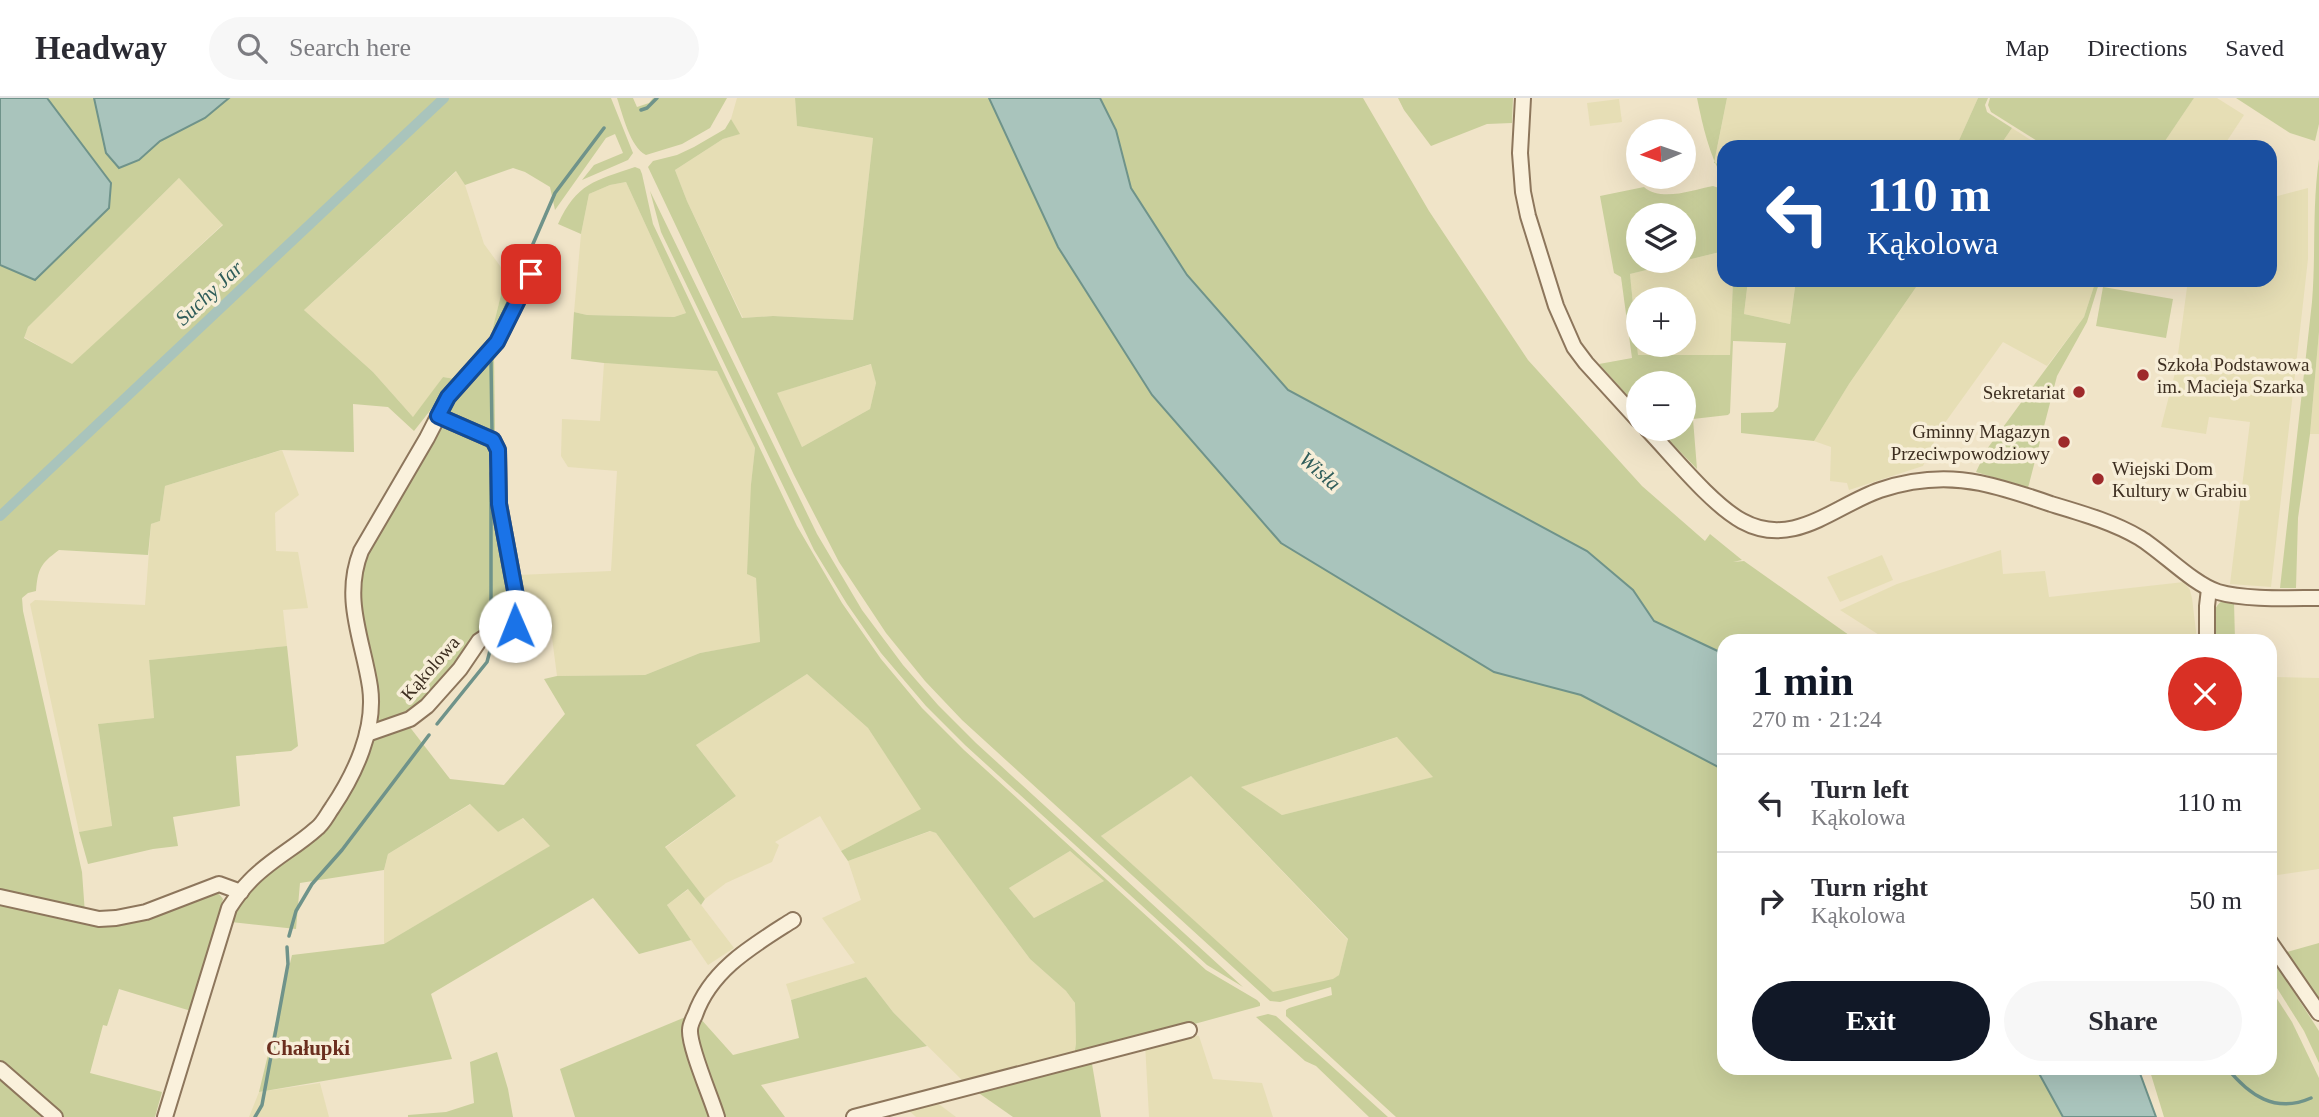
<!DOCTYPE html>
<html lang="en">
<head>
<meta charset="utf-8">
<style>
	body { margin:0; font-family:Georgia,serif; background:#f7f7f7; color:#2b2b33; height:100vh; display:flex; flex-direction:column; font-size:26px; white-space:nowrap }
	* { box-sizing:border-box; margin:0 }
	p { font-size:23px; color:#7c7c81 }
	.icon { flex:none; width:38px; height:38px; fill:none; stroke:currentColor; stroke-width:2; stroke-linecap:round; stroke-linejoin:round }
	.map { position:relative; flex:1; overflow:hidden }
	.drawer { position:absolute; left:1717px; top:536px; width:560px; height:441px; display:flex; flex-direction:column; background:#fff; border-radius:21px; box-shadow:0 7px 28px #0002 }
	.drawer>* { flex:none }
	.top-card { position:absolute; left:1717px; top:42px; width:560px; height:147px; border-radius:21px; box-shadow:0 7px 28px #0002; background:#1a4fa0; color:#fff; overflow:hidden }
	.needle { width:46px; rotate:268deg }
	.fabs { position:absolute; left:1626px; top:21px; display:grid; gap:14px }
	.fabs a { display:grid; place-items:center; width:70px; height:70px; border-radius:50%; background:#fff; box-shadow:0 7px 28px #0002; font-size:35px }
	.pin { position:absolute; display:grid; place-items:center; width:60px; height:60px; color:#fff; margin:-30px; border-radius:14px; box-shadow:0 4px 10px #0006 }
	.me { position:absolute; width:77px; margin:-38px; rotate:359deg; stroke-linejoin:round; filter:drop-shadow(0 0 5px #0008) }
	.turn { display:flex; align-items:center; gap:24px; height:147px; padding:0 35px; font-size:32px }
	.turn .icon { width:91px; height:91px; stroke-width:2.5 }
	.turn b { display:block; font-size:49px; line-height:60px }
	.round { display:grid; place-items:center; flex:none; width:74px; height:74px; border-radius:37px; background:#f7f7f7 }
	.headline { display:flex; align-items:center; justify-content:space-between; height:119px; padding:0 35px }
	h1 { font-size:42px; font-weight:700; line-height:52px; color:#111827 }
	.action { display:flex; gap:14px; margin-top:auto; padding:14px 35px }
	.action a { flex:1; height:80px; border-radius:42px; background:#111827; color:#fff; font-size:28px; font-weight:700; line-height:80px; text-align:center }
	.action a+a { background:#f7f7f7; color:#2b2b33 }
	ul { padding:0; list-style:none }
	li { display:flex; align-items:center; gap:21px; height:98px; padding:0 35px; border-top:2px solid #e1e1e2 }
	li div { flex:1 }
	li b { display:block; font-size:26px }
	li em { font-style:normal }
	header { display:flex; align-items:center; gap:42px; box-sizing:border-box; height:98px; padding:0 35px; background:#fff; border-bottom:2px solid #e1e1e2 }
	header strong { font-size:33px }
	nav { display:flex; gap:38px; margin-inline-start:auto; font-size:24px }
	.search { width:490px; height:63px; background:#f7f7f7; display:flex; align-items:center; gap:18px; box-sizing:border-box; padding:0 24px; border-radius:38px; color:#7c7c81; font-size:26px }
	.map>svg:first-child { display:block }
	.farmland { fill:#e6deb5; fill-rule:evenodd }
	.green { fill:#c9cf9b; fill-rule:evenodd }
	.water { fill:#a9c4bc; stroke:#6f938a; stroke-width:2 }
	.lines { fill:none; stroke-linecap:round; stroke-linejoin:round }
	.stream { stroke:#6f938a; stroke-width:3.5 }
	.canal { stroke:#a9c4bc; stroke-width:10 }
	.minor-casing { stroke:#8d765c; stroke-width:18 }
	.minor { stroke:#faf1dc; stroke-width:14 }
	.route-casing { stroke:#114b97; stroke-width:18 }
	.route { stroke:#1a73e8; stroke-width:12 }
	.poi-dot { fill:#9e2a2b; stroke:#f7eed8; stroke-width:2.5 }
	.labels { text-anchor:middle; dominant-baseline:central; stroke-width:7; stroke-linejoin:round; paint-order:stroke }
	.poi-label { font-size:19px; fill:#3d2e20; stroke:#f7eed8; text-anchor:start }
	.street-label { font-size:19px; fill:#3d2e20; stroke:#f7eed8 }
	.water-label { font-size:21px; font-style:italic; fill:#2f5d5a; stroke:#f7eed8 }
	.neighbourhood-label { font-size:21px; font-weight:bold; fill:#6b2e1e; stroke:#f7eed8 }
</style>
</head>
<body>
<header>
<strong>Headway</strong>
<div class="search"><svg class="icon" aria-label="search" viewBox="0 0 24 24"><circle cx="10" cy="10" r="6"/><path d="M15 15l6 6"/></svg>Search here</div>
<nav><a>Map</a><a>Directions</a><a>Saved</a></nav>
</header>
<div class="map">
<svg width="2319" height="1019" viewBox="0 0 2319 1019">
	<rect width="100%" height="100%" fill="#f0e4c8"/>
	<g class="farmland">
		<path d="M737,0h58l2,28 76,12 -20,182 -80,-4 -30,2 -56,-117 -12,-31 48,-31 16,-5 -8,-15z"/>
		<path d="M1727,0h251l-22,49h-232v17l-10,-1z"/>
		<path d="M2194,0h23l27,17 -21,32h-62z"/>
		<path d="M1619,1l3,23 -32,4 -3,-23z"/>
		<path d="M2012,30l30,19h-43z"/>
		<path d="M457,73l8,14 19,59 22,30 -17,70 -34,35 -12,-2 -29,41 -41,-46 -69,-62z"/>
		<path d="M179,80l44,46 -151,141 -48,-28 4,-10z"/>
		<path d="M626,84l60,131 -12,4 -87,-2 -13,-3 7,-78 8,-40 21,-9z"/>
		<path d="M2308,90v71l-37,328 -41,-3 20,-162 -41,-5 -3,17 -45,-7 15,-58 12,-89h82v-82z"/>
		<path d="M1724,153v29h9l-3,75h-92l-8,-81zM1638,201h46v46h-46z"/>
		<path d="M1748,182h48l-6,44 -46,-10z"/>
		<path d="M1921,182h175l-12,37 -37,49 -44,-24 -64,89 -16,35 -74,24 -2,-7 -17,-2 1,-34 -17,-6 35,-57z"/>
		<path d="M2319,234v102h-9z"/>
		<path d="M604,265l113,7 38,78 -4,36 9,159 -60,10 -55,22 -88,1 -6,-46 -27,-4 -6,-51 93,-4 6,-100 -49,-4 -7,-11 1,-37 38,2z"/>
		<path d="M872,266l4,19 -6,26 -68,38 -26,-54z"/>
		<path d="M282,352l17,45 -24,18 1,38 22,1 10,56 -25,2 4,36 -138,14 5,58 -56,6 14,103 -33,5 -49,-228 5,-4 110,5 6,-81 9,-3 5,-35z"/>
		<path d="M2001,452l2,24 42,-3 4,26 135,-15 6,8 2,8 5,42h-310l-47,-30 57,-26z"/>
		<path d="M1882,457l11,25 -53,22 -13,-25z"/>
		<path d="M807,576l61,54 54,81 -81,42 -21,-35 -45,26 4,3 -7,17 -46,21 -21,16 -40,-51 71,-52 -40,-51z"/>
		<path d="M2270,579l49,1v191l-48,7z"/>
		<path d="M1398,639l36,40 -152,38 -42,-28z"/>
		<path d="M1191,678l157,164 -9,35 -6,5 -60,13 -172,-157z"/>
		<path d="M471,706l27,28 24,-14 29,28 -167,98v-74l4,-16z"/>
		<path d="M931,733l5,2 94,126 36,32 9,12 1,40 -2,11 -110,28 -71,-70 -27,-35 -75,23 -5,-16 69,-21 -33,-45 39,-18 -13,-39z"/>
		<path d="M1070,753l34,30 -70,37 -25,-30z"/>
		<path d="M689,791l45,59 -26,17 -41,-60z"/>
		<path d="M1185,935l14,3 14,43 49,4 11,34h-124l-4,-74z"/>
		<path d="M320,985l9,34h-80l10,-25z"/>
		<path d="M932,1001l24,18h-40l-11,-10z"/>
	</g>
	<g class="green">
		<path d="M47,0h47l25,69 20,-7 21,-19 45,-23 24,-20h382l22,55 -5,7 -46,20 12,-15 29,-12 -8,-19 -9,4 -51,72 -5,-23 -25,-15 -12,-4 -48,17 -9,-14 -152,139 69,62 40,45 30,-40 12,2 -41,52 -26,-24 -35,-3 1,48 -73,-2 -116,36 -5,35 -9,3 -3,31 -89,-5c-19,14 -21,19 -23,41l-8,2 -6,5 1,13 59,261 3,42 -85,-21v-628l35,14 16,-173zM179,80l44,47 -151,139 -48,-26 4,-11z"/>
		<path d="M617,0h16l4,9 12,-4 4,-5h74l-17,30 -28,16 -36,11c-16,-8 -23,-40 -29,-57z"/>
		<path d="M795,0h194l69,149 94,148 129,148 213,129 87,23 143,75v298h312l27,49h-667l-110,-101v-6l3,-2 43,-13 -1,-8 -51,15 -10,-1 -308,-281 -37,-39 -39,-48 -47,-71 -45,-87 -146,-308 5,-6 24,-6 17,-8 31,-18 6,-10 9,15 -17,5 -48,31 12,31 55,117 31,-2 80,4 20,-182 -76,-12zM871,266l5,19 -6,26 -68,38 -25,-54zM1397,639l36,40 -151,38 -41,-28zM1191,678l157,163 -9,36 -6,4 -60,13 -172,-156z"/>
		<path d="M1100,0h263l66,113 99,149 114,126 63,55 5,-7 32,26 -9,2 11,-1 112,79h-132v14l-70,-33 -21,-31 -46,-39 -299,-161 -101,-115 -56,-87 -15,-58z"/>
		<path d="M1398,0h115l-1,25 -25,1 -56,22 -27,-36z"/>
		<path d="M1697,0h30l-13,65 10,1v17c-15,-27 -21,-54 -27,-83z"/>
		<path d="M1978,0h10l-3,7 2,7 25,16 -13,19h-43z"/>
		<path d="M1990,0h204l-33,49h-114l-56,-35 -3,-7z"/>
		<path d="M2236,0h83v26l-4,17 -25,-8z"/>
		<path d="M2319,61v173l-9,102 -12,84 -2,70h-16l32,-286c4,-48 0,-96 7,-143z"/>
		<path d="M635,69l5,2 2,5 11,50 144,302 45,77 39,56 41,49 42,42 242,220 51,30 3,3v3l-186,51 2,-14 -1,-40 -9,-12 -36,-32 -94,-126 -6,-2 -82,30 -7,-10 80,-42 -53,-81 -61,-54 -111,71 40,51 -71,51 40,52 -4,6 -13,-16 -21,16 24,35 -52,14 -46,-56 -162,96 21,65 -193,33 33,-137 92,-11 166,-98 -27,-28 -25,14 -28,-28 -82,50 -4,16 -84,13 -4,46 -65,-7 6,-17 9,-15 67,-54 41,-56 20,-42 35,-12 41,53 54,6 61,-71 -21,-35 13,-3 88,-1 55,-22 60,-11 -4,-64 -9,-4 4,-90 4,-36 -38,-77 -113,-8 -33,-4 3,-47 13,3 87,2 12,-4 -60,-131 -16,3 -21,9 -8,40 -23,-10c19,-41 36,-43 77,-57zM1070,753l34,30 -70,37 -25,-30z"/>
		<path d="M1713,88l6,2 5,-2v65l-94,23 8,81h92l3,-75h15l-4,34 46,10 6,-44h125l-72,104 -35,57 -73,-8v-20l32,-1 5,-5 8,-64 -53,-2 -3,72 -2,2 -35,4 4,50 -39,-40h26v-46h-46v24l-39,-43 33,-6 -11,-81 -7,-4 -14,-77 44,-9c17,15 49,3 69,-1zM1638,117h46v46h-46z"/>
		<path d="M650,93l167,343 45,76 41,55 35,40 38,38 267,244 -36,-22 -242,-220 -39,-39 -45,-53 -34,-49 -33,-54 -153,-318z"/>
		<path d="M506,176l17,12 -34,58z"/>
		<path d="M2096,182h4l-13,42 -30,54 -29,112 -52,-16 11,-23 97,-132z"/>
		<path d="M2103,189l70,12 -7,39 -70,-12z"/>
		<path d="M494,256l1,77 -3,5 -46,-19 1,-11z"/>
		<path d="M439,325l46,18 9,11 22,153 -4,28 -27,2 -25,29 -51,52 -34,12 -18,-117 1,-43z"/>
		<path d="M2222,503l12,1 1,38h-21c0,-14 -5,-30 8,-39z"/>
		<path d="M287,548l11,100 -7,5 -55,5 4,50 -67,11 5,29 -25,3 -65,15 -9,-32 33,-6 -14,-102 56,-6 -5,-58z"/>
		<path d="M215,791l8,10 -32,112 -72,-22 -12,37 -4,-1 -13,48 72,19 -7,25h-95l-60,-54v-163l106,25 50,-9z"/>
		<path d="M2319,845v58l-32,-49z"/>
		<path d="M2270,857l49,76v32l-15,-32 -34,-54z"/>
		<path d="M866,879l27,35 34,34 -166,39 24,32h-64l-27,-88 5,-12 34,38 66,-17 -8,-38z"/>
		<path d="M2270,890l22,34 27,56v39h-155l-15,-49h121z"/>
		<path d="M1268,916l8,2 112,101h-19l-53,-51 -11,-5 -49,-44z"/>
		<path d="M688,918l25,101h-138l-15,-48z"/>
		<path d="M497,954l11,37 5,28h-105v-2l38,-3 28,-9 -4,-41z"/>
		<path d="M1091,960l10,59h-88l-40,-28z"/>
		<path d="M0,976l50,43h-50z"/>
	</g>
	<g class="water">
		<path d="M0,0h47l64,85 -2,25 -74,72 -35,-15z"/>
		<path d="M94,0h135l-24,20 -45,23 -21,19 -20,8 -13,-15z"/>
		<path d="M989,0h111l16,32 15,58 56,87 101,115 299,161 46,39 21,31 70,33v116l-143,-75 -87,-23 -213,-129 -129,-148 -94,-148z"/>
		<path d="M2036,970h102l18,49h-93z"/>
	</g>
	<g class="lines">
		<g class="stream">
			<path d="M641,12l6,-2 10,-10"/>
			<path d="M523,169l32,-74 49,-65"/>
			<path d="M496,231l24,-53"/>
			<path d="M491,264l1,71"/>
			<path d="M491,537v-162"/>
			<path d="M437,626l50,-62 4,-15"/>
			<path d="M289,838l7,-25 16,-27 30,-34 87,-115"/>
			<path d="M2227,970c22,27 48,46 84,30"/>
			<path d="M255,1019l7,-12 26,-141 -1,-17"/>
		</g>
		<path class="canal" d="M0,418l444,-418"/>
		<g class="minor-casing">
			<g id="minor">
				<path d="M1523,0l-3,55 3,39 5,24 28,90 18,41 12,16 52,57"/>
				<path d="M1647,331c25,26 64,75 95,92 51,28 92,-15 138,-31 33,-11 66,-14 100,-7 24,5 48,13 71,21 30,9 62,18 89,34 24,15 53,46 78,54 27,8 72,6 101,6"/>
				<path d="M2207,542v-34l2,-17"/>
				<path d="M367,636l43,-15 17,-13 33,-37 19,-28 6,-4 7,3h18l4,-6 5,-22 -20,-108 -1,-54 -5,-10 -55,-24"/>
				<path d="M0,799l99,22 17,-1 30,-6 73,-28 22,8"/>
				<path d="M2270,844l49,71"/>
				<path d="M0,971l55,48"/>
				<path d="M165,1019l64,-209c6,-9 12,-18 20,-26 19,-21 46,-34 67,-53 7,-5 11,-14 16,-21 23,-34 44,-79 38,-121 -7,-47 -28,-88 -9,-136l66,-113 21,-41 49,-55 34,-68"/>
				<path d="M717,1019c-6,-20 -28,-70 -27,-87 0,-5 3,-11 5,-15 16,-46 59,-70 98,-95"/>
				<path d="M854,1019l335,-87"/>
			</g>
		</g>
		<use href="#minor" class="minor"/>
	</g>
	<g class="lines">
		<g class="route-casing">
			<path id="route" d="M515,528l4,-14 -20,-108 -1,-54 -5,-10 -55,-24 10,-19 49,-55 34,-68"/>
		</g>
		<use href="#route" class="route"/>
	</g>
	<g class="poi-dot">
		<circle cx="2143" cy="277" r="7"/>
		<circle cx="2079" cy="294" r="7"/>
		<circle cx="2064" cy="344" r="7"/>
		<circle cx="2098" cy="381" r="7"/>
	</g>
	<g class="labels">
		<g class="poi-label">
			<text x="2157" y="266">Szkoła Podstawowa<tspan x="2157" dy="22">im. Macieja Szarka</tspan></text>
			<text x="2065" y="294" text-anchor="end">Sekretariat</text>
			<text x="2050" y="333" text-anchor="end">Gminny Magazyn<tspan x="2050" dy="22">Przeciwpowodziowy</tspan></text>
			<text x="2112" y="370">Wiejski Dom<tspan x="2112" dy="22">Kultury w Grabiu</tspan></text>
		</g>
		<g class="street-label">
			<text transform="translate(430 570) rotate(-49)">Kąkolowa</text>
		</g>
		<g class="water-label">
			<text transform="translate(209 195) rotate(-43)">Suchy Jar</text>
			<text transform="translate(1320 373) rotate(41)">Wisła</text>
		</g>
		<g class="neighbourhood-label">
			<text x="308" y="950">Chałupki</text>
		</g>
	</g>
</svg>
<div class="fabs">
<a><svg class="needle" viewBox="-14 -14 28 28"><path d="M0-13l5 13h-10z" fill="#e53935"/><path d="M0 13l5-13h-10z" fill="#7c7c81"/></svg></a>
<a><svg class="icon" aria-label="layers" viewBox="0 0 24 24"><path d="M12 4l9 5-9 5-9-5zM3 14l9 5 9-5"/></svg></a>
<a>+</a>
<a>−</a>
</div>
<div class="pin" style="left:531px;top:176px;background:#d93025"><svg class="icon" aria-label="arrive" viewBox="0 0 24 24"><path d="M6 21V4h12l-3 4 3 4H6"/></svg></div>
<svg class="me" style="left:515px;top:528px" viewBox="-20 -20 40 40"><circle r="19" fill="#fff"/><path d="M0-13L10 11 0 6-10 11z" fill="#1a73e8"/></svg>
<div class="top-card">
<div class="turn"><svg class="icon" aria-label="left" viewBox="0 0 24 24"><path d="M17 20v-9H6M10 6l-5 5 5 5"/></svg><div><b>110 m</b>Kąkolowa</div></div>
</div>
<section class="drawer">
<div class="headline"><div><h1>1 min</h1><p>270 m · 21:24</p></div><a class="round" style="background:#d93025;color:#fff"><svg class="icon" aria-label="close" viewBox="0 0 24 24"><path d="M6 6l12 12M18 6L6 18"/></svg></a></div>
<ul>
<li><svg class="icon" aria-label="left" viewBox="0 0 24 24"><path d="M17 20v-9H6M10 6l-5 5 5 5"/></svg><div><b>Turn left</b><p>Kąkolowa</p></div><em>110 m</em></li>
<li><svg class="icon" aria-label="right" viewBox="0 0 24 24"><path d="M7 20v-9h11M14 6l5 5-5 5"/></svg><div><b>Turn right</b><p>Kąkolowa</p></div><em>50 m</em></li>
</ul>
<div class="action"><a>Exit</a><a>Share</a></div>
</section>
</div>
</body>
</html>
